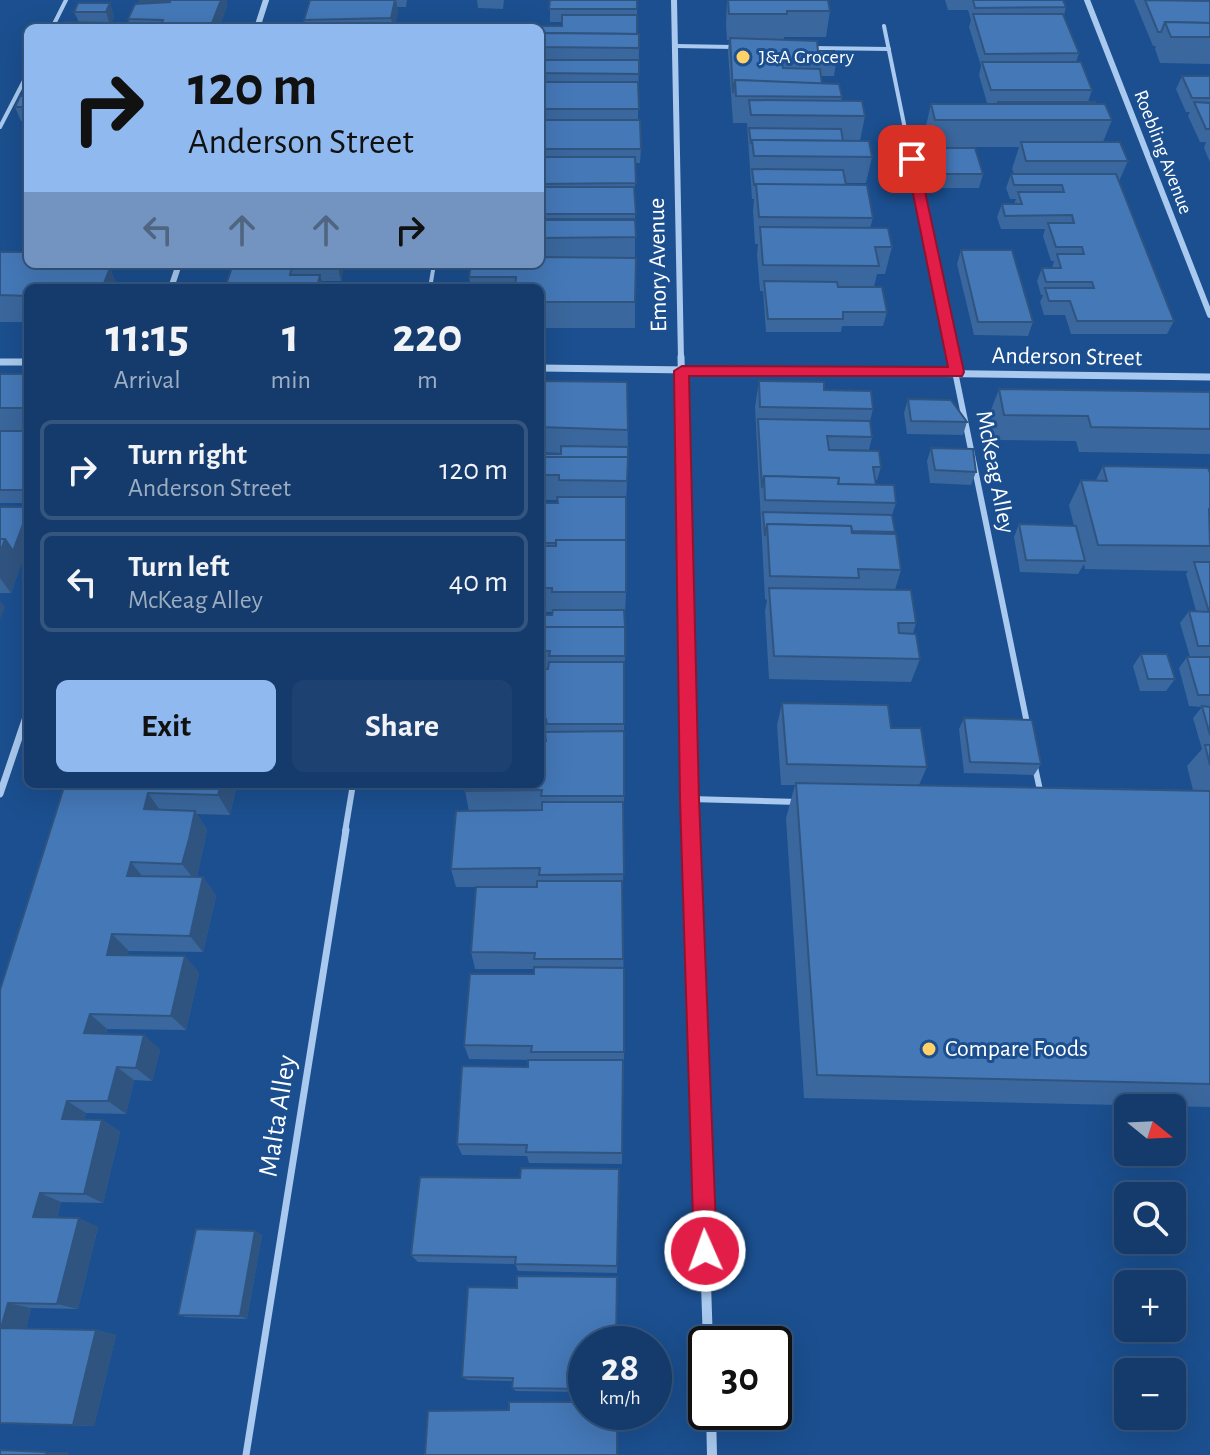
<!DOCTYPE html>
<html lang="en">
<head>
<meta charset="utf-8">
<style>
	body { margin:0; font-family:"Alegreya Sans",sans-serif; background:#1d4271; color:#f1f3f6; height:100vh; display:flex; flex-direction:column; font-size:30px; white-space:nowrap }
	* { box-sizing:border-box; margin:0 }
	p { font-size:26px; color:#9dadc1 }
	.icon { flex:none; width:44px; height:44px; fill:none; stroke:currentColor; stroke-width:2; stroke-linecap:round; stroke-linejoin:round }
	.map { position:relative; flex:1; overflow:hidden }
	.side { position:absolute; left:24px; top:284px; width:520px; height:504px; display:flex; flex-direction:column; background:#143b6b; border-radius:12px; box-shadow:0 8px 32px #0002,0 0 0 2px #33557e }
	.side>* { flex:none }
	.guide { position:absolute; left:24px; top:24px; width:520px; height:244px; border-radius:12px; box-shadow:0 8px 32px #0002,0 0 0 2px #33557e; background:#90b9f0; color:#111; overflow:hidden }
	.needle { width:52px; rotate:108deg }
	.tools { position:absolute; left:1114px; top:1094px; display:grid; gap:16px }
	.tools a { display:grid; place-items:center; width:72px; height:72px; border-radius:12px; background:#143b6b; box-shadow:0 8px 32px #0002,0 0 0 2px #33557e; font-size:40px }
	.speed { position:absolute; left:568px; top:1326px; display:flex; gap:16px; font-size:40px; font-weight:700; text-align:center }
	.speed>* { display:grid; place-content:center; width:104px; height:104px; border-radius:50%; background:#143b6b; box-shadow:0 8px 32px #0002,0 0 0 2px #33557e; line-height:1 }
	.speed small { font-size:20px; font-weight:400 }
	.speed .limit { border:4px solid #111; border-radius:12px; background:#fff; color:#111 }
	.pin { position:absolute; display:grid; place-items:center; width:68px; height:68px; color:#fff; margin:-34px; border-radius:16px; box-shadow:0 4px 12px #0006 }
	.me { position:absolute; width:88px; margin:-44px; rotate:358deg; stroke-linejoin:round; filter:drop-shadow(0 0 6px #0008) }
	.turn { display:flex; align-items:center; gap:28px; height:168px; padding:0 32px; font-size:36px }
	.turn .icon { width:104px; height:104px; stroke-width:2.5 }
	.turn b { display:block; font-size:56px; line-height:68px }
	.lanes { display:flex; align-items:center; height:76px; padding:0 32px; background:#0003; justify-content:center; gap:40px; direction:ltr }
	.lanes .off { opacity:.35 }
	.eta { display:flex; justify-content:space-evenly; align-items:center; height:136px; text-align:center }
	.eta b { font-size:48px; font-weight:700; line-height:56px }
	.cta { display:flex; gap:16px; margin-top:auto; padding:16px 32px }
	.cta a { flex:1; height:92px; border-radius:12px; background:#90b9f0; color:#111; font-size:32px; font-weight:700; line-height:92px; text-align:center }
	.cta a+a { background:#1d4271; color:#f1f3f6 }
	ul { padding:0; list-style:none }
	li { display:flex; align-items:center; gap:24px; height:100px; margin:0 16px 12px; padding:0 16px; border:4px solid #33557e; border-radius:12px }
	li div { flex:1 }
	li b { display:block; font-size:30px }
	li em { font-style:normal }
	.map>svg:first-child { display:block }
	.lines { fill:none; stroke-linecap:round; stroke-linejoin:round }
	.service-far2 { stroke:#a9c9ee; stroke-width:4 }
	.service-far1 { stroke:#a9c9ee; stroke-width:6 }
	.service { stroke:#a9c9ee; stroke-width:7 }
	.minor-far2 { stroke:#a9c9ee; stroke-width:6 }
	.minor-far1 { stroke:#a9c9ee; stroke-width:7 }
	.minor { stroke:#a9c9ee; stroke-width:10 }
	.wall { fill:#3a679d }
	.shaded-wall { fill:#305480 }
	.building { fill:#4478b7; stroke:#305480; stroke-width:2 }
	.route { fill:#e11d48; stroke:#92132f; stroke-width:2 }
	.poi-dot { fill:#ffd166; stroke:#1b4f8f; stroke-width:3 }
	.labels { text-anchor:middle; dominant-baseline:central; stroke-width:6; stroke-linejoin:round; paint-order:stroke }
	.far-poi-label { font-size:20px; fill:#fff; stroke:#1b4f8f; text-anchor:start }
	.far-street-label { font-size:20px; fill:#fff; stroke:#1b4f8f }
	.street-label { font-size:24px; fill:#fff; stroke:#1b4f8f }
	.poi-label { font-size:24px; fill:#fff; stroke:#1b4f8f; text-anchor:start }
	.near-street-label { font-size:28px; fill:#fff; stroke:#1b4f8f }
</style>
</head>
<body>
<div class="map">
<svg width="1210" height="1455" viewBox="0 0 1210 1455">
	<rect width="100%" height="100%" fill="#1b4f8f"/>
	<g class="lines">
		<g class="service-far2">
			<path d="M884,26l68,333"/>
			<path d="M52,28l14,-28"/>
			<path d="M676,46l57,1"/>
			<path d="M812,48l77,1"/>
			<path d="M0,127l28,-54"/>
			<path d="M430,288l4,-24"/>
		</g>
		<g class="service-far1">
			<path d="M952,357l76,371"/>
			<path d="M1035,767l6,28"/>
			<path d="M690,799l109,3"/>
			<path d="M345,832l8,-48"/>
		</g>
		<path class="service" d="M246,1455l100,-625"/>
		<g class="minor-far2">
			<path d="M674,0l7,359"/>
			<path d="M1087,0l123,315"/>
			<path d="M257,28l9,-28"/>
			<path d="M171,288l8,-24"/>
		</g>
		<g class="minor-far1">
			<path d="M681,357l10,475"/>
			<path d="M0,362h28"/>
			<path d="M540,368l670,9"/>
			<path d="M0,794l28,-83"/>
		</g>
		<g class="minor">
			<path d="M691,830l17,514"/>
			<path d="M711,1412l1,43"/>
		</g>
	</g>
	<g class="wall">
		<path d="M140,0h86l1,6 -8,22 -89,-4 -2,-5 12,-15z"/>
		<path d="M310,0h97l-1,7h-9l1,5 -4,16h-88l-2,-8z"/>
		<path d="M477,0h27l-1,9 -25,-1z"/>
		<path d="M534,0h103v34l2,14 -1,72 3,29 -1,14h-5v165h-95v-40h-69l-2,-11 71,-13v-236l22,-2v-4h-12v-22z"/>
		<path d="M727,0h102l1,11 -4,26h-42v3l34,11 18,12 -2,13h-13l1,8 20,13 -1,4 24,15 -5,25 12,16 -6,26h-20l27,35 -3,10 22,19 -7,27h-8l-3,13 13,25 -4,14h-41l-1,6h-75l-3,-41h-3l-3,-37 1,-10h-3l-2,-33 1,-12h-2l-5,-76h-14l-5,-72 1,-11h-2l-1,-15z"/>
		<path d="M945,0h118l3,7 -2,8 15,38 -3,9 16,28 -4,12 24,18 -9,22 25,19 -9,20 55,140 -7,13h-96l-6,-19h-21l-4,-13 3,-7h-2l-4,-14 5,-13h10l2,-7h-3l-8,-25 2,-7h-44l-4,-12 5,-13h12l2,-5h-6l-4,-11 5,-14h3l-2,-5 7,-22h-90l-4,-17 6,-26 56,-1 -8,-28 2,-9 -12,-39 2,-7 -3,-10h-20z"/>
		<path d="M1134,0h76v64l-50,-1 -5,-14 1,-3h-3z"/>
		<path d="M110,3l4,14 -4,8 -31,-3 -5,-10z"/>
		<path d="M1182,76h28v86l-6,-14 2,-6h-6l-12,-26 2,-4h-4l-10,-23z"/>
		<path d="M28,96v25h-7l-6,-14z"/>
		<path d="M938,148l45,26 -4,14h-39l-6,-26z"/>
		<path d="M961,250l72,72 -5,14 -54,-1 -17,-71z"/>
		<path d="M0,252l28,12h66l2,4h14l8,20h-90v34h-28z"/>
		<path d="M233,264h111l-3,17h-19l2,7h-99z"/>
		<rect x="0" y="374" width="28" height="129"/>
		<path d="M540,381l87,1 1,75 -2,49v86l-1,24h-1l1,40 -1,22v118l-1,97 1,159 -2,112 -93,-1 -2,-7 -65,-1 -5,-11 71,-77 4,-7 -63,-1 -5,-14 70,-71v-5h-59l-4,-17 5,-65h-20l-5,-18 18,-58 -4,-20 75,-51v-125h12v-3h-12v-109h18v-3h-18v-46l21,-1 -21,-1z"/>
		<path d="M759,381l65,9 49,19 -3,12 2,16 -3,13 -41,-1 53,18 -4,13h-2l1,5 20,18 -4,12 3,17 -1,2 7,36 -6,20 21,33 -3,11 7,25 -9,23 -142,-3 -4,-68 2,-11 -2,-1 -10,-192z"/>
		<path d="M999,389l211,3v62l-131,-2 -3,-11 -82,-1 -5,-25z"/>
		<path d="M908,399l59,23 -4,13 -56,-1 -3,-21z"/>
		<path d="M931,448l45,24 -5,13 -41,-2 -3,-22z"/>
		<path d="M1103,466l107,7v634l-406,-9 -18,-280 9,-33h-14l-4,-60 5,-22 109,25 36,39 -8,18 274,5 -6,-24 15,-17 -9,-31 9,-11 -13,-1 -10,-38 8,-11h3l-10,-34 9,-12h7l-10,-37 2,-3 -103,-2 -1,-5 -6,10 -58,-2 -6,-35 5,-13 55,2 -5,-21 12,-25h15z"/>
		<path d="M0,507h28v38l-17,48h-11z"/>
		<path d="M1141,654l34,25 -9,12h-26l-7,-25z"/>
		<path d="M964,718l77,46 -7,11 -70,-2 -5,-44z"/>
		<path d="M65,784h172l-7,31 -33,-1 10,16 -10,47h6l13,19 -13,56 -74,-1 -2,4 58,1 14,17 -13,57 -79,-1 -1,5 38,1 16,15 -8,31 -18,-1 -8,34 -40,-1 -2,7h18l18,12 -17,71 -42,-1 -4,16 41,9 -20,82 -47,-1 -5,21 70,1 20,5 -22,91 -92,-3 -2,-433z"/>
		<path d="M619,1169l-2,104 -99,-2 -3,-7 -97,-2 -7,-7z"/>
		<path d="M255,1231l7,4 -15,84 -61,-2 -8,-2z"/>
		<path d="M586,1344v48l-70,-1 -4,-3v-7l-44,-1 -6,-3z"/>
	</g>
	<g class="shaded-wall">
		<path d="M221,0h5l1,6 -8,22h-9z"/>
		<path d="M396,0l2,12 -4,16h-1l-2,-10z"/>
		<path d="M110,3l4,14 -4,8 -4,-13z"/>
		<path d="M84,264h10l6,15 -17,-11z"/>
		<path d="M338,264h6l-3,17 -3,-14z"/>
		<path d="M110,268l8,20h-16z"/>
		<path d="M320,275l4,13h-7z"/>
		<path d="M28,511v34l-17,48 -11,-15v-25l5,-14z"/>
		<path d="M0,600l5,7 -5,13z"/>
		<path d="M221,784h16l-7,31 -12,-20z"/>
		<path d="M148,793l14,20 -18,-4z"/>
		<path d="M195,811l12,19 -11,52 -14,-18z"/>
		<path d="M131,862l15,19 -19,-5z"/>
		<path d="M203,877l13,19 -13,56 -13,-16z"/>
		<path d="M112,934l17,17 -4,9 -18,-5z"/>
		<path d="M185,956l14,17 -13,57 -15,-14z"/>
		<path d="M90,1014l17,15 -5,19 -18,-15z"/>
		<path d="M144,1035l16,15 -8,31 -16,-13z"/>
		<path d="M117,1067l17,13 -8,34 -18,-13z"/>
		<path d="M67,1101l19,12 -5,18 -19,-12z"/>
		<path d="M102,1120l18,12 -17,71 -19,-9z"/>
		<path d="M40,1193l21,9 -6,23 -22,-8z"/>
		<path d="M79,1218l19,9 -20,82 -21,-5z"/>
		<path d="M255,1231l7,4 -15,84 -7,-3z"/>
		<path d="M8,1303l23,5 -6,25 -24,-5z"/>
		<path d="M96,1330l20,5 -22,91 -21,-1z"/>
		<path d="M46,1452h23l-1,3h-22z"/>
	</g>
	<g class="building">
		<path d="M140,0h81l-11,28h-87l2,-4h36l2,-4 -35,-1 7,-15 36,-2h-32z"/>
		<path d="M310,0h85l-4,18 -87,2z"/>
		<path d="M550,0h87v9h-88z"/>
		<path d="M728,0h100l2,11h-43v3h-58z"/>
		<path d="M973,0h90l3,7 -91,1z"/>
		<path d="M1145,0l65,1v22l-45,-1 -4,10h-3z"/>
		<path d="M78,3h32l-4,9h-32z"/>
		<path d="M973,14h90l16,39 -94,1z"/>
		<path d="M562,15h75v19l-97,-1v-5h-7v-2h29z"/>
		<path d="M66,22l40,1 -2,5h-41z"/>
		<path d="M1165,22l45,1v14h-39z"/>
		<path d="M540,33l99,1v14l-99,-1z"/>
		<path d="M730,38l87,3 1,10h16l2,12 -54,-1 1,6 37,1 2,15 -87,-4 -2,13z"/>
		<path d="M540,60h99v14l-99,-1z"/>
		<path d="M982,62h99l11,28h-101z"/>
		<path d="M1182,76h28v22h-18z"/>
		<path d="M735,80l104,4 3,13 -106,-1z"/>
		<path d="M540,82h98l1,27h-99z"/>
		<path d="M20,96h8v11h-13z"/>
		<path d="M749,100l113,1 3,15 -114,-1z"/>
		<rect x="998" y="102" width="97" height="2"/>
		<path d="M1194,102l16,1v26h-4z"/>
		<path d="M931,104h174l7,16h-177z"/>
		<path d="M540,120h100l1,29h-101z"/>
		<path d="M749,128l92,1 2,12 -91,-1 -1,4z"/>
		<path d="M752,140l117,1 3,16 -118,-1z"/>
		<path d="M1021,142h99l8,19h-102z"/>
		<path d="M938,148h37l8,26h-39z"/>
		<path d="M540,157h95l1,26 -96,1z"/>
		<path d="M752,169l91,1 3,15h-92z"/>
		<path d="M1011,174h105l58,147h-97l-7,-20h-21l-4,-13h49l-2,-6h-46l-4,-14h19l-4,-14h27l-2,-7h-26l-8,-24h26l-2,-8 -67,1 -3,-12h20l-4,-12h46l-2,-7h-48z"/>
		<path d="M756,184l111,1 6,33 -114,-1z"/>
		<path d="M540,187h94l2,27h-96z"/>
		<rect x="540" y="219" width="95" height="1"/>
		<path d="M540,220h95l1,17 -96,1z"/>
		<path d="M760,227l128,1 4,19h-17l4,19 -116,-1z"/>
		<path d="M961,250h51l21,72h-55z"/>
		<path d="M0,252h28v12h56l-1,4h27l-8,20h-74v8l-28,-1z"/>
		<path d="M540,257l96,1 -1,44h-95v-14h-25l1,-11h-47l2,-13h69z"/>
		<path d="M233,264h105v3h-46l-2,8h30l-3,13h-92z"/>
		<path d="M764,281l73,1 1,5h44l5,25h-44v7h-75z"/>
		<rect x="0" y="374" width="28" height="34"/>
		<path d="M540,381l87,1 1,48 -88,-3z"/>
		<path d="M759,381l65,1v8l47,1 2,18 -113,-2z"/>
		<path d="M999,389l211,3v37l-119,-2 -3,-11 -84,-1z"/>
		<path d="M908,399l43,1 16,22 -56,-1z"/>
		<path d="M758,419l112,2 2,16 -45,-1 2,14 50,1 2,16h-8l3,18 -38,-1 1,-6 -75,-2 -2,12z"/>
		<rect x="0" y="431" width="28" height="59"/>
		<path d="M561,446l67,1v10h-88v-3h21z"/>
		<path d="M931,448l42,1 3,23 -41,-2z"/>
		<path d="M540,457h88l-1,24 -68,-1v-5h-19z"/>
		<path d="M1103,466l105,2 2,5v36h-1l1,37 -112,-1 -17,-65 26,1z"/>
		<path d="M764,476l75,2 -1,6 56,1 2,18 -131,-3z"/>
		<path d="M557,497h69v51v-8h-70v3h-16v-40h18z"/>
		<path d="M0,507h28v4l-15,40 -8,-12h-5z"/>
		<path d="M763,512l129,3 3,17 -43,-1 -1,-5 -84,-2 -2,12z"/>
		<path d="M767,524l84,2 1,7 44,1 5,36 -43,-1 1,9 -89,-2z"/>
		<path d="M1019,524l57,2 9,35 -59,-1z"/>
		<path d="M0,539h5l-5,14z"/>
		<path d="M556,540h70v52h-74v-4h-12v-42h16z"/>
		<path d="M1194,562h16v84h-12l-9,-35 20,1z"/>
		<path d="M769,588l142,2 5,33h-18l1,10 17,1 4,25 -146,-3z"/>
		<path d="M553,610h71l1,17h-85v-12h12z"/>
		<path d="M540,627h85v29h-76l1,-5h-10z"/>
		<path d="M1141,654h26l8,25h-27z"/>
		<path d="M1187,657h23v38h-12z"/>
		<path d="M549,662h75v62h-77l-1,-5h-6v-50h8z"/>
		<path d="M782,703l106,2 3,23h30l6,39 -140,-3z"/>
		<path d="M1202,706l8,1v28z"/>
		<path d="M964,718l68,2 9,44 -71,-2z"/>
		<path d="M624,731v65h-83l1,-6 -77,1v-7h75v-43h6l-1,-9z"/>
		<path d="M1205,745h5v20z"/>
		<path d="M796,783l414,8v293l-393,-9z"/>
		<path d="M65,784h156l-3,11 -70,-2 -4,16 51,2 -6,28 -7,25 -51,-2 -4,14 76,1 -13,59 -78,-2 -5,21 78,1 -14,60 -81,-2 -6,19 60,2 -8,33 -19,-1 -9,34h-41l-5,18 40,1 -18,74 -44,-1 -7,24 46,1 -22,86 -49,-1 -7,25 95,2 -23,95 -73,-2v-433z"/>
		<path d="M542,802h81l1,72 -85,1 1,-7 -89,1 5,-58 86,-1z"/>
		<path d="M537,881h85l1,78h-89l1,-6 -64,-1 5,-65h61z"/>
		<path d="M534,967l90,1v84h-93l1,-6 -68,-1 6,-71h64z"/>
		<path d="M528,1060h95l-1,93 -96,-1 1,-7 -70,-1 5,-78 66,1z"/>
		<path d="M521,1168l98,1 -2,97 -102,-2 1,-7 -105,-2 9,-78 100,1z"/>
		<path d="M196,1229l59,2 -15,85 -62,-1z"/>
		<path d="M517,1276l100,1 -1,67h-30v45l-74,-1 1,-10 -51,-1 6,-90 49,1z"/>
		<path d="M509,1402h77v10h31v43h-192l3,-44 81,-1z"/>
		<path d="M0,1450l46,2v3h-46z"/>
	</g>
	<path class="route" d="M912,155l6,4 46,213 -2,4h-273l10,423 18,452 -3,8 -9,3 -8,-3 -3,-8 -14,-452 -6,-428 8,-5 266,1 -42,-208z"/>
	<g class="poi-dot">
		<circle cx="743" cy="57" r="8"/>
		<circle cx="929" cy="1049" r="8"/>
	</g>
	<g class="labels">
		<g class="far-poi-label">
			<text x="759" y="57">J&amp;A Grocery</text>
		</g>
		<g class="far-street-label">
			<text transform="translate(1163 152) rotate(69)">Roebling Avenue</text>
		</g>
		<g class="street-label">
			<text transform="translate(658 265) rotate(-91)">Emory Avenue</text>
			<text transform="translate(1067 357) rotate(1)">Anderson Street</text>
			<text transform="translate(995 472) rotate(79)">McKeag Alley</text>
		</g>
		<g class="poi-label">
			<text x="945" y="1049">Compare Foods</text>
		</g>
		<g class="near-street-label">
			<text transform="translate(278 1116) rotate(-81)">Malta Alley</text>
		</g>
	</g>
</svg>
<div class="tools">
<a><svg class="needle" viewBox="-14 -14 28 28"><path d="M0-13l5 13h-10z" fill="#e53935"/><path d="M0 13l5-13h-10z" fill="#9dadc1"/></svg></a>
<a><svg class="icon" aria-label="search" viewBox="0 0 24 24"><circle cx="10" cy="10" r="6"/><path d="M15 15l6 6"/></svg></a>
<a>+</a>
<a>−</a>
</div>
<div class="speed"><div>28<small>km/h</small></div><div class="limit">30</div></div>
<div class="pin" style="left:912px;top:159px;background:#d93025"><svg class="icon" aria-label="arrive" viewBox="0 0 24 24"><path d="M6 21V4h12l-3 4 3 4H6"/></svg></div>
<svg class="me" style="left:705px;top:1251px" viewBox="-20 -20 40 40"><circle r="17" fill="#e11d48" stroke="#fff" stroke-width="3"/><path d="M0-11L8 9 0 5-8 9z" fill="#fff"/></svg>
<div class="guide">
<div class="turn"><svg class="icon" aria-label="right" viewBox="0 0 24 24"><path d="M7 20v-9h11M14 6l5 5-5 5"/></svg><div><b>120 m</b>Anderson Street</div></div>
<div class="lanes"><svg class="icon off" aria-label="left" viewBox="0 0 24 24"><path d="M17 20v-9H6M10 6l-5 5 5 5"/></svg><svg class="icon off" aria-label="ahead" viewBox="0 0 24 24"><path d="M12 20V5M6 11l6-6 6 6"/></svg><svg class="icon off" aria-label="ahead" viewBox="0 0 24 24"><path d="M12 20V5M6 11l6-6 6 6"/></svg><svg class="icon" aria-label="right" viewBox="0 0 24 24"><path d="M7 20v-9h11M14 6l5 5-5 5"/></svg></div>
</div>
<section class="side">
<div class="eta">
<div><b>11:15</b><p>Arrival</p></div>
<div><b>1</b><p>min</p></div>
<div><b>220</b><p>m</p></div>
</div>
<ul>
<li><svg class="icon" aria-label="right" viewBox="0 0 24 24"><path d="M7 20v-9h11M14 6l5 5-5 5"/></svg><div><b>Turn right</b><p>Anderson Street</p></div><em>120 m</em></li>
<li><svg class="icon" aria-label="left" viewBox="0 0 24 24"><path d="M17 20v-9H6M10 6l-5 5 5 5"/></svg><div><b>Turn left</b><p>McKeag Alley</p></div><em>40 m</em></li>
</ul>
<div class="cta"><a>Exit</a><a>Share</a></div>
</section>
</div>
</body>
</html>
